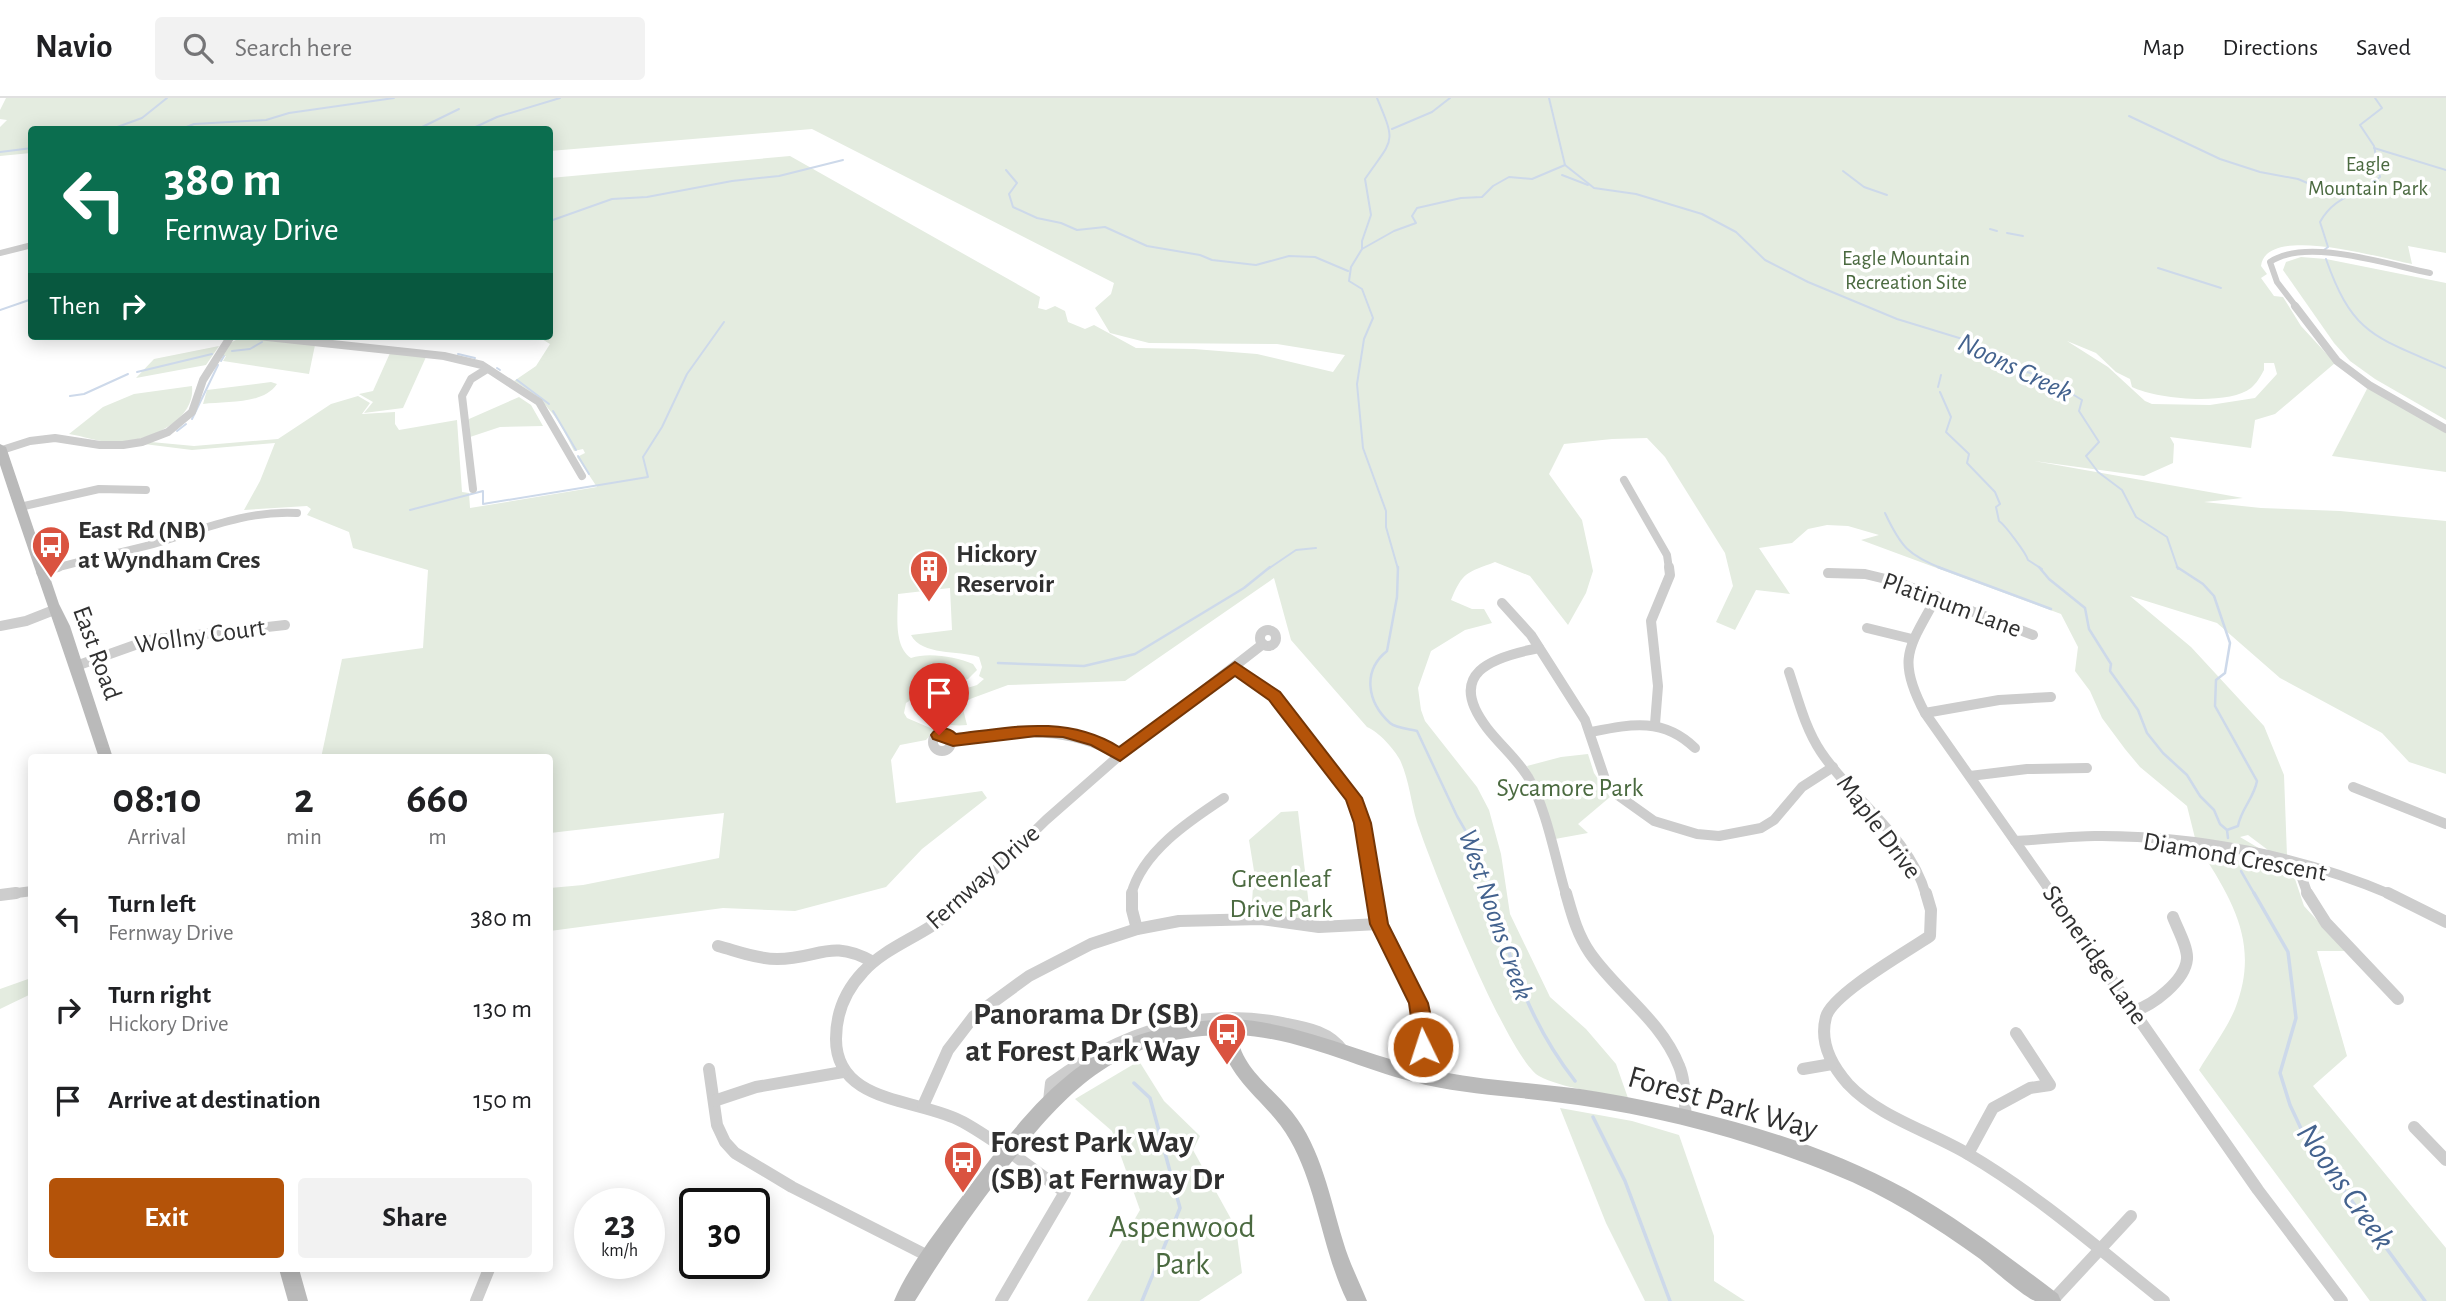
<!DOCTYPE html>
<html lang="en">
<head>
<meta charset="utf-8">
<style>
	body { margin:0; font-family:"Alegreya Sans",sans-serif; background:#f2f2f2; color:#202124; height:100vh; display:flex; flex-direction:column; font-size:26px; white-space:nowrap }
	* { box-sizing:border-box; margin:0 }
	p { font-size:23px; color:#757577 }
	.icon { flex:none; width:38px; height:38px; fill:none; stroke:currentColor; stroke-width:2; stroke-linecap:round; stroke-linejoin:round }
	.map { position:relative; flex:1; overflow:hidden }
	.drawer { position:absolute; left:28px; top:656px; width:525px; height:518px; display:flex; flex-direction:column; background:#fff; border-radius:7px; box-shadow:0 4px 18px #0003 }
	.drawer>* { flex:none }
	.top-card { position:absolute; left:28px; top:28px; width:525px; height:214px; border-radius:7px; box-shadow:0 4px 18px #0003; background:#0b6e4f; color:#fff; overflow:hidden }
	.speed { position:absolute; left:574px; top:1090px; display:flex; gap:14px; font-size:35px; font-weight:700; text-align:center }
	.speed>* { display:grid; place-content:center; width:91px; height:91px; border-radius:50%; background:#fff; box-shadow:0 4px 18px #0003; line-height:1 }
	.speed small { font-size:18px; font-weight:400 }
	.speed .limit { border:4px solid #111; border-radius:10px; background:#fff; color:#111 }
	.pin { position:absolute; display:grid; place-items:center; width:60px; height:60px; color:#fff; margin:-72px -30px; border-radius:50% 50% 50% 0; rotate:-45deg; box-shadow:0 0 7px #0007 }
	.pin .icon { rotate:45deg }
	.me { position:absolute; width:77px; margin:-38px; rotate:356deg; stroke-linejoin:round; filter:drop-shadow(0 0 5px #0008) }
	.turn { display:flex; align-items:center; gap:24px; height:147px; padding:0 21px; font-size:32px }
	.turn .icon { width:91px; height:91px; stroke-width:2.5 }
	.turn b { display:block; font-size:49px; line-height:60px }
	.then { display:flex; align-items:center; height:66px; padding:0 21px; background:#0003; gap:14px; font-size:26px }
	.eta { display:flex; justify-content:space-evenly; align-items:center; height:119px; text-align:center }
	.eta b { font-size:42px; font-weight:700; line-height:49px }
	.primary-button { display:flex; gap:14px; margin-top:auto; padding:14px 21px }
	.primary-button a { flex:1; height:80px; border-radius:7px; background:#b45309; color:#fff; font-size:28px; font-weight:700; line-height:80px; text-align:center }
	.primary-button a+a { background:#f2f2f2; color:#202124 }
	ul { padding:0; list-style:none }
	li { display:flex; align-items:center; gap:21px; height:91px; padding:0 21px }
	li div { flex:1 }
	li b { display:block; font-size:26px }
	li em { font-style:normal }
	header { display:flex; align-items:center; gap:42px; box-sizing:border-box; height:98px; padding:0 35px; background:#fff; border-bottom:2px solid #e0e0e0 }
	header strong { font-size:33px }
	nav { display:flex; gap:38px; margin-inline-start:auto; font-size:24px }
	.search { width:490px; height:63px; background:#f2f2f2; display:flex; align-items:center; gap:18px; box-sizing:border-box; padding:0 24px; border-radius:7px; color:#757577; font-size:26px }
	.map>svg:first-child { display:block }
	.green { fill:#e4ece0; fill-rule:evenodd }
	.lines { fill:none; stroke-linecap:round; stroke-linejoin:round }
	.stream-far2 { stroke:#cdd9ea; stroke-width:2 }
	.stream-far1 { stroke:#cdd9ea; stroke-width:2.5 }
	.stream { stroke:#cdd9ea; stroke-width:3.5 }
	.street-far3 { stroke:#cdcdcd; stroke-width:6 }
	.street-far2 { stroke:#cdcdcd; stroke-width:8 }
	.street-far1 { stroke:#cdcdcd; stroke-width:10 }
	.street { stroke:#cdcdcd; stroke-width:12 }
	.secondary { fill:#bababa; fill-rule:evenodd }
	.route { fill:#b45309; stroke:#753606; stroke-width:2 }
	.labels { text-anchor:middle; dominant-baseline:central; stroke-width:7; stroke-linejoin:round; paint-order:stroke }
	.far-park-label { font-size:21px; fill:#4b6a40; stroke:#fff }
	.poi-label { font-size:26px; font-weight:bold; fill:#303030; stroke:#fff; text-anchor:start }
	.street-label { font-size:26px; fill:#303030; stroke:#fff }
	.park-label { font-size:26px; fill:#4b6a40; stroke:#fff }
	.water-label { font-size:28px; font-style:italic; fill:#43628e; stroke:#fff }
	.near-poi-label { font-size:32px; font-weight:bold; fill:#303030; stroke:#fff; text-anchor:end }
	.near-street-label { font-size:32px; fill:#303030; stroke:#fff }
	.near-park-label { font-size:32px; fill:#4b6a40; stroke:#fff }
	.near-water-label { font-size:33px; font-style:italic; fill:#43628e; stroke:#fff }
</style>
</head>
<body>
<header>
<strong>Navio</strong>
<div class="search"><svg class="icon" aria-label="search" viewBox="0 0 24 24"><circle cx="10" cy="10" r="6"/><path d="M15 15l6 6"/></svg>Search here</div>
<nav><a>Map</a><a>Directions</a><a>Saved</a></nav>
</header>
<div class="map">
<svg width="2446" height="1203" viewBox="0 0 2446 1203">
	<rect width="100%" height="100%" fill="#fff"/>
	<g class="green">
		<path d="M6,0h2440v155l-38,-7 4,18c-28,-5 -146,-41 -151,2l6,8 -6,4 13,18 9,1 18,29 34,37 -60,51 -20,6 -4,28 -81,-11 4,7 -1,19 -29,13 -110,-15 209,37 -39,4 57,6 79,3 106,10v253l-37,-12 -27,-29 -102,-55 -63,-55 -87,-27 61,51 73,79 20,49 3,81 -15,-3 -24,-18 -8,2 22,13 -67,-12 -8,-32 -47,-39 -15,-18 -23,-31 -12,-27 -15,-20 3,-24 -17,-33 -200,-74 18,-5 -31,-9 -21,-1 -19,4 -16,14 -33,5 31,46 -34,-4 -21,40 -19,-8 17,-36 -8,-33 -60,-96 -18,-19 -35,1 -48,5 -15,30 33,46 11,51 -7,22 -18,32 -38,-49 -35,-14c-28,11 -32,9 -44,38l21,9h12l8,14 -27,7 -34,21 -13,37 3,22 4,11 52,66 12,23 12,44 9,60 40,83 36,32 30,35 12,34c-25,-5 -67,-10 -89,-22 -31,-18 -108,-211 -122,-254 -6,-19 -8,-43 -17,-62 -5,-10 -22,-29 -33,-33l-76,-87 -17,-62 -149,103 -117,4 -38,14 -8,6 5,20c-18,2 -34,-3 -50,-13l-1,-4 6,-6 55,-17 7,-6 -5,-3 3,-9 -3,-10c-21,-7 -57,-1 -68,-22l41,-5 -2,-42 -52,6c0,20 -5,52 13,64 18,-6 45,-1 62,6l4,6 -9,9 -54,19 -8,5 -2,10 3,5 28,12 -9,10 -26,5 -9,15 5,43 86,-12 5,7 -65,51 -36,38 -91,24 -72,-3 -173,23v-43l33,-3 136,-27 5,-45 -174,20v-75h-229l21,-99 81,-11 5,-78 -75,-22 -4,-16 -42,-17 4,-6 -4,-3 -63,4 16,-29 15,-38 -83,7 -48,-6 7,-2 43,4 84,-7 53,-35 27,-8 12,7 -8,11 33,-2v12l4,6 58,-10 5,72 7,1 1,15 127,-21 -20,-30 8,-4 -2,-4 -9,2c-17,-36 -27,-49 -60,-70l22,-15 14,-22 -13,-8h13v-158l240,-22 250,141 -2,11 8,2 9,-4 10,5 3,11 17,7 9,-4 42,23 58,1 63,5 76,18 12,-17 -68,-11 -128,-1 -39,-10 -15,-25 16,-14 3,-11 -302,-154 -262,22v-21h-518l-1,23 -31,3v-29l7,-7 -7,-1v-9zM2067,243l29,12 20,19 14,7 2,8c24,12 96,19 119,1 5,-4 10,-12 13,-18v-7h10l3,11 -22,24 -45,7 -58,-1 -7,-3 -37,-34z"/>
		<path d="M2301,159l25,2 120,24v137l-71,-41 -25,-18 -16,-18 -51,-73 3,-8z"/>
		<path d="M240,240l75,7 -6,29 -86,-13 3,-5h-4l8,-13z"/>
		<path d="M219,248l-13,19 -70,13 18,-19z"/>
		<path d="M390,255l36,4 -23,51 -39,5 9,-11 -14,-8 14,-3z"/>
		<path d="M271,284l6,2c-14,21 -51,17 -74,20l4,-14z"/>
		<path d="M192,288c4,37 -48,57 -80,56 -14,0 -29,-6 -43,-8l34,-27 31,-13z"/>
		<path d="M2368,289l78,46v39l-114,-16z"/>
		<path d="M519,299l12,8 12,21 -43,1 -30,10 -1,-18z"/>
		<path d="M1588,656l6,19 16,24 -32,27 10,9 -33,6 -15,-50 -13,-23 34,-9z"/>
		<path d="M1298,713l13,112 -60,-5 3,-47 -5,-31 32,-28z"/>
		<path d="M2203,756l89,16 12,36 41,45h-28l30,105 -34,30 133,162v53h-76l-171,-231c12,-20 27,-40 36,-61 24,-61 1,-103 -32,-155z"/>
		<path d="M31,880v16l-31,15v-20z"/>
		<path d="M1139,963l25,40 36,35 -7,14 43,78 6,45 -43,28h-112l53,-91 -28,-79 -37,-32z"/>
		<path d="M1560,1010l72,13 47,14 35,101v45l31,20h-100l-39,-78z"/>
	</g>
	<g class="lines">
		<g class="stream-far2">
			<path d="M1377,0c20,47 16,40 -12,81l6,36 -9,26v8l-11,18 -2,14 13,8 11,29 -9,21 -7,45 6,64 23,63v16l12,42"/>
			<path d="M1549,0l16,67"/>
			<path d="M2129,18l91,43 40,13 38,7 42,18"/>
			<path d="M1392,31l40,-17 18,-14"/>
			<path d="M109,32l33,-12 25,-20"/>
			<path d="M179,32l15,-6 72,-4 23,-7 105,-15"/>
			<path d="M416,32l43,-21"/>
			<path d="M469,32l28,-13 63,-19"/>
			<path d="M2374,50l72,22"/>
			<path d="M0,54l32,-4"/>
			<path d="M1565,67l29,23 42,6 66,20 34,18 29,28 43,22 89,37 72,22 55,30 22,7 36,22 -3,11 20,31 -13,14 12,16 24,18 14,27 31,20 11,32"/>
			<path d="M1006,72l11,13 -8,11 4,13 24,11 24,5 16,7 28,-3 42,19 53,9 12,5 44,5 33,-9 26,1 33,14"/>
			<path d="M1843,73l21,16 23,8"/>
			<path d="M1562,77l26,10"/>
			<path d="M550,123l62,-22 35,-2 85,-16 47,-5 64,-16"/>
			<path d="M1990,131l7,2"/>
			<path d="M2007,135l16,3"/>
			<path d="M1362,151l32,-18 22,-8 -4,-7 5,-8 44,-10 21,-1 11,-11 16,-9 23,2 33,-14"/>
			<path d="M2324,152l4,-3 -8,-25c14,-26 39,-28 60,-45l-6,-31 -14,-21 22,-17 -7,-10"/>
			<path d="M2326,161c27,77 50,78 120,109"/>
			<path d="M2158,170l63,20"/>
			<path d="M0,212l32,-11"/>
			<path d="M232,253l18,-2 12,-7"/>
			<path d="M458,256l17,4"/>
			<path d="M221,263l3,-5"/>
			<path d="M497,270l3,2"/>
			<path d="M137,274l75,-18"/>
			<path d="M517,282l32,24"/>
			<path d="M1938,289l3,-12"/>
			<path d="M1940,294l11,25 -5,15 23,22 -2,9 28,29 5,12 -4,3 3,14c6,4 27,32 29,39l14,9"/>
			<path d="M70,298l14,-2 44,-20"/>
			<path d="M553,313l23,39"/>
			<path d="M192,321l26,-54"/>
			<path d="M177,333l9,-7"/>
			<path d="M578,358l11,18"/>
			<path d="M410,412l73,-19v13l165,-27 -5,-20 19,-30 25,-53 37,-52"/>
			<path d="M1885,415c16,34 23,42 58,56"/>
			<path d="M1268,471l28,-19 20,-2"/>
		</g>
		<g class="stream-far1">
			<path d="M1398,469l-1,30 -10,54c-25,20 -20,51 3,72 6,5 19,6 27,8l40,85 22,38 13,41"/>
			<path d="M1938,469l113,42"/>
			<path d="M2039,469l10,12 36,29 4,21 22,35 -1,7 28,39 9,23 16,20 24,22 13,21 14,14 6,14 7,6"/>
			<path d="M2177,469l26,17 11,12 16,47 -5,30 -9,7 -1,26 42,75c-3,17 -16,28 -19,45l-11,4 1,8"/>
			<path d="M998,565l86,3 51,-12 109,-66 26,-21"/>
			<path d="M2241,773l14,24"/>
		</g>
		<g class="stream">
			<path d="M1491,795c20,71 38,129 84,188"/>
			<path d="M2254,795l34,59 8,66 -16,55 10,32 15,32 120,164"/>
			<path d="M1134,985l16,15 30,110 -38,93"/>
			<path d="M1593,1019l32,64 45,120"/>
		</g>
		<g class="street-far3">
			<path d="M0,155l32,-8"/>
			<path d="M2297,210l-20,-26 -7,-20c36,-25 119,3 160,11"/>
		</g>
		<g class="street-far2">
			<path d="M2295,208l42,55 32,24 77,44"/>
			<path d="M258,238l186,20 38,9 57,37 43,74"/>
			<path d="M2,352l28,-9 25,-3 45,7h23l19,-3 26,-10 24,-20 11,-32 28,-44"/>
			<path d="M1624,382l43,75 2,14"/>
			<path d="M473,391l-11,-93 9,-17 16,-10"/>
			<path d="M20,409l79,-18 47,1"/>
			<path d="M52,471c31,-9 63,-15 94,-23 51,-14 97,-36 151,-33"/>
		</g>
		<g class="street-far1">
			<path d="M41,474l17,-5"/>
			<path d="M1828,475l37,1 29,7 139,54"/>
			<path d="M1937,498c-27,51 -42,61 -12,117l128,182"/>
			<path d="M1502,505l29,32 54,85 20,59 14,17 35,25 43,13 22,2 42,-8 13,-8 28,-33 31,-20"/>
			<path d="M0,528l26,-5 28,-11"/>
			<path d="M1867,530l45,11"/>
			<circle cx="1268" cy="540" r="8"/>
			<path d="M1539,550c-47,9 -94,25 -52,80 13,17 30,31 41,49 19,33 27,81 38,118"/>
			<path d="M76,568l73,-26 136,-15"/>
			<path d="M1235,570l40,28 79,102 8,25 12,72"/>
			<path d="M1789,574c9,27 16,56 32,80 32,48 89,85 105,143"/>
			<path d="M1925,615l74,-13 52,-3"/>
			<path d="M1655,626l3,-38 -7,-65 19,-46 -1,-8"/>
			<path d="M1591,634c40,-8 72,-15 104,16"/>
			<circle cx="942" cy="644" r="9"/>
			<path d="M953,642c62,-8 110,-17 167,15"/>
			<path d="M1970,678l57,-7 60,-1"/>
			<path d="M2353,689l93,37"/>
			<path d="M2015,743c27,-1 53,-5 80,-5 99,-1 206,20 297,59"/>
			<path d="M2297,766l11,31"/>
			<path d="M2,797l30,-4"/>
			<path d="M969,797l77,-75 74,-65 143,-111"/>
			<path d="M1131,797c11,-43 58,-74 93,-97"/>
		</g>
		<g class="street">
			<path d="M971,795c-12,12 -26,24 -41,34 -22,14 -49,25 -67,45 -18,19 -27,40 -27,67 0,66 84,59 127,83 36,20 69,47 102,70l-64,109"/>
			<path d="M1132,795v17l5,19"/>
			<path d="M1374,795l5,31 35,68 8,26 2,23 -4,34"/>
			<path d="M1566,795c6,21 11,41 24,60 27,39 71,67 89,113 7,16 5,36 7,53"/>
			<path d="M1926,795l5,17 -1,26c-22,15 -98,58 -104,81 -7,26 6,49 22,67 31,33 81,47 120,70 70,41 132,96 196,147"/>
			<path d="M2051,795l207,297 84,111"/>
			<path d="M2307,795l19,30 72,76"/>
			<path d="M2388,795l58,29"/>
			<path d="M0,797l16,-2"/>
			<path d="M718,848c19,5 39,13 59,13 42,0 53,-21 96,3"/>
			<path d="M2134,913c19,-6 51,-30 53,-52 1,-12 -10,-31 -14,-42"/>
			<path d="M709,971l8,56 8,17 10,11 57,34 138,70"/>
			<path d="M1803,971l29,-5"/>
			<path d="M714,1003l42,-14 87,-15"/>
			<path d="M1049,1003l2,-18c70,-51 149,-78 236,-59 21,4 43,8 56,27"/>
			<path d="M923,1008l25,-56 26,-34 55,-40 62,-32 46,-15 42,-8 82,-2 58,8 60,-3"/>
			<path d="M2414,1029l32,33"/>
			<path d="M1968,1056l25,-46 37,-20 20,-3 -34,-52"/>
			<path d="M476,1203l13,-32"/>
			<path d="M2052,1203l79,-85"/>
		</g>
		<g class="secondary">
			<path d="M0,346l6,3 53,157 11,22 43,132h-14c-32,-99 -67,-195 -99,-293z"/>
			<path d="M1233,921c73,4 137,40 209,53 52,10 105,11 157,20 105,18 213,46 307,97 54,30 103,68 152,105l3,7c-7,0 -20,0 -26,0 -11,-4 -44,-33 -55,-42 -46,-33 -94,-64 -147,-85 -81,-33 -168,-57 -255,-69 -51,-8 -102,-9 -152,-20 -65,-14 -122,-47 -189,-50 5,34 35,52 55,77 29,36 38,86 51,129 6,21 16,40 24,60h-20c-25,-51 -29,-112 -57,-161 -21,-38 -64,-59 -70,-105 -106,3 -157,60 -217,138 -32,41 -61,84 -88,128h-21c15,-36 46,-75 70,-107 77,-103 130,-171 269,-175z"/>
			<path d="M279,1171h20l9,32h-20z"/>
		</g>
	</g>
	<path class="route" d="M1235,564l45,30 82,106 9,25 17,101 40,79 6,28 -4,23 -7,2 -7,-2 -7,-51 -39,-79 -16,-101 -8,-23 -77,-100 -34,-24 -115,85 -29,-16 -28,-8 -27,-1 -83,10 -20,-7 -2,-4c5,-9 18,-8 25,-1 57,-7 111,-19 163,13z"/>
	<defs>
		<g id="bus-pin" transform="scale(2.0125)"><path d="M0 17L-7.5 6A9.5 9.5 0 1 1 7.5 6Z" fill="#da5340" stroke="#fff"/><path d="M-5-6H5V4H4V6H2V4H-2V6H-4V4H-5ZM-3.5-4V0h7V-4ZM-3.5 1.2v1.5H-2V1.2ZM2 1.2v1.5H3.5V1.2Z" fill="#fff"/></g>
		<g id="building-pin" transform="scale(2.0125)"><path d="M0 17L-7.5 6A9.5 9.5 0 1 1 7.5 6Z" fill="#da5340" stroke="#fff"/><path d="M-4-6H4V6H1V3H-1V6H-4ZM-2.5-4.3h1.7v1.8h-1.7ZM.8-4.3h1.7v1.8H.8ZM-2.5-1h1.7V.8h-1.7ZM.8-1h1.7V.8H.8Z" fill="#fff"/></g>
	</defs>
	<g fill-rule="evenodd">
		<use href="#bus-pin" x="51" y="447"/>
		<use href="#building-pin" x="929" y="471"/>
		<use href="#bus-pin" x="1227" y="934"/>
		<use href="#bus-pin" x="963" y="1062"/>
	</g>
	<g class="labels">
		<g class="far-park-label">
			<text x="2368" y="66">Eagle<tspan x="2368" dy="24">Mountain Park</tspan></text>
			<text x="1906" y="160">Eagle Mountain<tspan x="1906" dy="24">Recreation Site</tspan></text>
		</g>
		<g class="poi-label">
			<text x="78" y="432">East Rd (NB)<tspan x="78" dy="30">at Wyndham Cres</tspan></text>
			<text x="956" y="456">Hickory<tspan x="956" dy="30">Reservoir</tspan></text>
		</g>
		<g class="street-label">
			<text transform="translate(1952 507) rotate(20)">Platinum Lane</text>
			<text transform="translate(200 538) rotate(-8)">Wollny Court</text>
			<text transform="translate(97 555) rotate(70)">East Road</text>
			<text transform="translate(1879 729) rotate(53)">Maple Drive</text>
			<text transform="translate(2235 759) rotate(10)">Diamond Crescent</text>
			<text transform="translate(983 779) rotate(-42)">Fernway Drive</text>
			<text transform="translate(2095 857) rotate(55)">Stoneridge Lane</text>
		</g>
		<g class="park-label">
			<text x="1570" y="690">Sycamore Park</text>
			<text x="1281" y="781">Greenleaf<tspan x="1281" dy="30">Drive Park</tspan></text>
		</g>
		<g class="water-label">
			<text transform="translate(2015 270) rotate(26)">Noons Creek</text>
			<text transform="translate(1495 817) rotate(71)">West Noons Creek</text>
		</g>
		<g class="near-poi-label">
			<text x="1200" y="916">Panorama Dr (SB)<tspan x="1200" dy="37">at Forest Park Way</tspan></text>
			<text x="990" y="1044" text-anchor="start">Forest Park Way<tspan x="990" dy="37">(SB) at Fernway Dr</tspan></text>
		</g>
		<g class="near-street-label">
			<text transform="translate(1723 1005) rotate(16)">Forest Park Way</text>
		</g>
		<g class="near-park-label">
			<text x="1182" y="1129">Aspenwood<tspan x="1182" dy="37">Park</tspan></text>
		</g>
		<g class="near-water-label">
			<text transform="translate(2345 1089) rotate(55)">Noons Creek</text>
		</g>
	</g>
</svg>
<div class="speed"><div>23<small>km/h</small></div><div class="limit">30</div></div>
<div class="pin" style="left:939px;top:637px;background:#d93025"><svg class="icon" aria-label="arrive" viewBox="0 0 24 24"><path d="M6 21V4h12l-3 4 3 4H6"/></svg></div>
<svg class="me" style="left:1423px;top:949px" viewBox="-20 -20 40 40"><circle r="17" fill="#b45309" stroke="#fff" stroke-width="3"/><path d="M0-11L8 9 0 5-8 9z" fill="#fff"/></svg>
<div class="top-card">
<div class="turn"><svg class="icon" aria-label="left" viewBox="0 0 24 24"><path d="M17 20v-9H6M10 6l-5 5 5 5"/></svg><div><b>380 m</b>Fernway Drive</div></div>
<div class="then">Then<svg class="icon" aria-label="right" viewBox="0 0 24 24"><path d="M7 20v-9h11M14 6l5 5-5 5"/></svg></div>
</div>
<section class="drawer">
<div class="eta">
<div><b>08:10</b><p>Arrival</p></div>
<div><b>2</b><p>min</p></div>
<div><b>660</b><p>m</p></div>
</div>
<ul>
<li><svg class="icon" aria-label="left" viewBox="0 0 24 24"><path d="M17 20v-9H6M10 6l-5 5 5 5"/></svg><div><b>Turn left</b><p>Fernway Drive</p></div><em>380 m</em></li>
<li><svg class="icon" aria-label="right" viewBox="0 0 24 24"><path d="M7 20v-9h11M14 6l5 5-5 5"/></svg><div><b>Turn right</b><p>Hickory Drive</p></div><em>130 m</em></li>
<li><svg class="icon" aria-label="arrive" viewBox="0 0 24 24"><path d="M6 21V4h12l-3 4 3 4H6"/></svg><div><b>Arrive at destination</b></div><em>150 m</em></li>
</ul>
<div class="primary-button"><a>Exit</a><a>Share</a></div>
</section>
</div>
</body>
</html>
